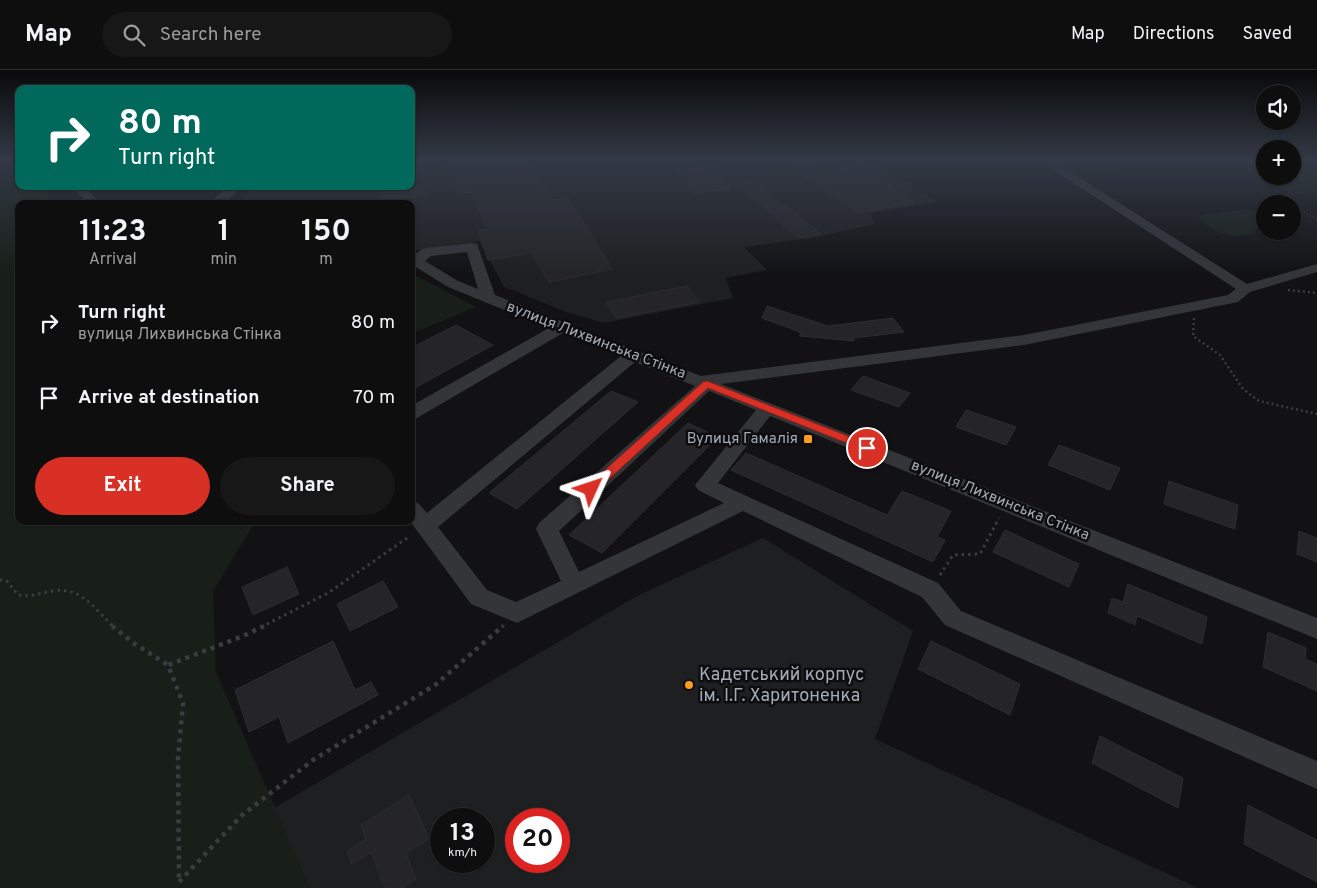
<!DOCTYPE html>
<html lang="en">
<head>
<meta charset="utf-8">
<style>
	body { margin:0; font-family:Overpass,sans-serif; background:#171718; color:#f1f3f6; height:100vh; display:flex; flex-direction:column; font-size:19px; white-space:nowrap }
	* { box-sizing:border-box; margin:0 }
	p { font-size:16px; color:#9b9c9e }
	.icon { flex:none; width:28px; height:28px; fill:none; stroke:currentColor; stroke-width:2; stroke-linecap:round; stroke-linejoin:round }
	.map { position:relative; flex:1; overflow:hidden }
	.sheet { position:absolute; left:15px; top:130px; width:400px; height:325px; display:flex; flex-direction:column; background:#0e0e0f; border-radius:10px; box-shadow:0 1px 4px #0004,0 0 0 1px #2e2e2f }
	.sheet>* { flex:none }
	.top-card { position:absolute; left:15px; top:15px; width:400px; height:105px; border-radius:10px; box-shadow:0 1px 4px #0004,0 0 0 1px #2e2e2f; background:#00695c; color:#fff; overflow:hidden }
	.tools { position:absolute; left:1256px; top:15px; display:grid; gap:10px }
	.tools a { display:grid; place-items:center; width:45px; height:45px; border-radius:50%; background:#0e0e0f; box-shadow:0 1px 4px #0004,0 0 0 1px #2e2e2f; font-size:25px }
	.speed { position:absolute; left:430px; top:738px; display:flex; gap:10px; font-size:25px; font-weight:700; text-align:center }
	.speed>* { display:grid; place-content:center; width:65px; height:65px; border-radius:50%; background:#0e0e0f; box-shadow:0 1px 4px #0004,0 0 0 1px #2e2e2f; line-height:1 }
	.speed small { font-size:12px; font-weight:400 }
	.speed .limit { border:8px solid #d22; background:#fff; color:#111 }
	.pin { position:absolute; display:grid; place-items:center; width:42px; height:42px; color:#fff; margin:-21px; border:2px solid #fff; border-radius:50%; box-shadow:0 1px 5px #0007 }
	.me { position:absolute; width:55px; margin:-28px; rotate:48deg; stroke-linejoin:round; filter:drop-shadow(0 0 4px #0008) }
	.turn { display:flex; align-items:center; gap:18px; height:105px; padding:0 20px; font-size:22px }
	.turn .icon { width:65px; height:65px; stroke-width:2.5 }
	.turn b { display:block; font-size:35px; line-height:42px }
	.eta { display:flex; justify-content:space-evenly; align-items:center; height:85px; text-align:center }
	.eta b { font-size:30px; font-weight:700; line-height:35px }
	.primary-button { display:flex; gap:10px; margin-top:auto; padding:10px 20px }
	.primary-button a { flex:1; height:58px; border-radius:30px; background:#d93025; color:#fff; font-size:20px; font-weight:700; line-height:58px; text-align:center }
	.primary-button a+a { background:#171718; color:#f1f3f6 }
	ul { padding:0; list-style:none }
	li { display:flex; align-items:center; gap:15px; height:75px; padding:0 20px }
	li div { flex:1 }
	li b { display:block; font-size:19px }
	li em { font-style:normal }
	header { display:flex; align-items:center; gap:30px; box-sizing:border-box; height:70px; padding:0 25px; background:#0e0e0f; border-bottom:1px solid #2e2e2f }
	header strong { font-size:24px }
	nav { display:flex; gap:28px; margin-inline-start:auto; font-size:18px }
	.search { width:350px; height:45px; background:#171718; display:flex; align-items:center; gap:12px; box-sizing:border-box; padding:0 18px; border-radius:28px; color:#9b9c9e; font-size:19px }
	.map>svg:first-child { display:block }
	.built { fill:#1e1f21; fill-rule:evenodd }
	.green { fill:#181f18 }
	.building { fill:#252528; stroke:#2c2d30 }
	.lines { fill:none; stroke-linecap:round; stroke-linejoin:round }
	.path-far3 { stroke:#393c40; stroke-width:2; stroke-dasharray:1 2.5; stroke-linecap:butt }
	.path-far2 { stroke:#393c40; stroke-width:2.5; stroke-dasharray:2 3; stroke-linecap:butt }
	.path-far1 { stroke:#393c40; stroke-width:3; stroke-dasharray:2.5 4; stroke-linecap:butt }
	.path { stroke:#393c40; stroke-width:4.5; stroke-dasharray:4 5; stroke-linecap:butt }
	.minor { fill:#333539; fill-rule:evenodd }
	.route { fill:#d93025; stroke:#8d1f18 }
	.poi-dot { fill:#fd9b22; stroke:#0d0d0f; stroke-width:2 }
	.labels { text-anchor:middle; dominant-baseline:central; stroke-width:5; stroke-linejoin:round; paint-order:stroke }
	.street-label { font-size:15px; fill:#a3abb5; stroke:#0d0d0f }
	.poi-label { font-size:15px; fill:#a3abb5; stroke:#0d0d0f; text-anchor:end }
	.near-poi-label { font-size:18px; fill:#a3abb5; stroke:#0d0d0f; text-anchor:start }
</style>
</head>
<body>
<header>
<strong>Map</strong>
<div class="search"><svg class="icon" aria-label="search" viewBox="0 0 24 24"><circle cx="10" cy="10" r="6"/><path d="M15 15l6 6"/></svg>Search here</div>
<nav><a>Map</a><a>Directions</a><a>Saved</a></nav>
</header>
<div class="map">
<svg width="1317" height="818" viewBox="0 0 1317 818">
	<rect width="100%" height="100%" fill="#121214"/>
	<g class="built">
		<path d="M411,89h459l67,43 -66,11 4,11 -58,13 -73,10 23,23 -41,8 7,20 -129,25 -38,-11 -62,-25 -24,-46 -69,10v-47h-175l21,-18h154z"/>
		<path d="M1058,89h76l-17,11 -47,-1z"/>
		<path d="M763,468l150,93 -38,108 323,149h-888l-36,-80 363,-212zM441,749h43v42h-43zM516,749h43v42h-43z"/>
	</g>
	<g class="green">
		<path d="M0,89h19v27h53l-28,7 12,11h-37v317l236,1 -42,69 3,81 94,216h-310z"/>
		<path d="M1227,89h38v17h27l1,-17h24v29l-27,4z"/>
		<path d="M1246,139l16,4 3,5v9l-8,1 -2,6c-26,3 -39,2 -57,-18z"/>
		<path d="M411,203l65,34 -65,27z"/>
	</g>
	<g class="building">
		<path d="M444,89h82l27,41 15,-2 44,71 -63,13 -18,-29 -43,7 -10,-29 9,-2 -16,-37 -13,2z"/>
		<path d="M785,89h20l15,12 43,-5 51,37 -57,10 -43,-31h-3z"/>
		<path d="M712,97l18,22 -36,4 -17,-23z"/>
		<path d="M757,111l25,25h5l34,28 -23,4 -61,-55z"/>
		<path d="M381,116h46l1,9 -44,6z"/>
		<path d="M687,216l13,16 -84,16 -10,-16z"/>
		<path d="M767,236l61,20 65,-8 11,14 -50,6v3l-54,-5v-4l-38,-14z"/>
		<path d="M456,255l37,20 -82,45v-42z"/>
		<path d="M863,306l47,17 -11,14 -48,-17z"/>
		<path d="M611,321l27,11 -121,107 -28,-16z"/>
		<path d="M966,340l50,17 -10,18 -50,-18z"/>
		<path d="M688,353l30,14 -116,116 -33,-18z"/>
		<path d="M1059,375l61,23 -10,22 -62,-25z"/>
		<path d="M746,383l141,62 15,-24 49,20 -14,26 8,3 -12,22 -202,-92z"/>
		<path d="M1169,411l69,24 -3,24 -71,-25z"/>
		<path d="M1005,460l74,34 -10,23 -76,-35z"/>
		<path d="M1299,461l18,7v24l-20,-8z"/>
		<path d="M287,497l12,27 -46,21 -11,-28z"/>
		<path d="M383,511l15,26 -48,24 -13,-27z"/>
		<path d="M1128,514l79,33 -5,27 -65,-28 -2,9 -27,-12 4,-15 11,4z"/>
		<path d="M1268,562l38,16 -1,11 12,5v27l-54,-24z"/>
		<path d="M333,571l22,49 16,-8 7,13 -90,48 -9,-26 -30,15 -14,-42z"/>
		<path d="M931,571l89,43 -10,31 -92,-46z"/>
		<path d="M1100,666l83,42 -5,30 -86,-45z"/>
		<path d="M409,725l20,44 -23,14 10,26 -13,9h-18l-14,-36 -19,12 -5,-13 19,-12 -5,-14z"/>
		<path d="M1248,735l69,35v42l-73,-38z"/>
	</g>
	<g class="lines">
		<path class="path-far3" d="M1317,120l-31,5 20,19 11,5"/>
		<g class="path-far2">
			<path d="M1288,220l29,3"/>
			<path d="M1194,248l-1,18 27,19 23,34 16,12 58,13"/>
		</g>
		<g class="path-far1">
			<path d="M940,505l13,-20 27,-1 19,-36"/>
			<path d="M0,510h6l12,15c12,2 23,-2 35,-4 29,-5 42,19 61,36"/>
			<path d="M261,557l67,-34 82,-57"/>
			<path d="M502,557l2,-2"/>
		</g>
		<g class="path">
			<path d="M112,556l23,18 33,21"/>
			<path d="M264,556l-21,10 -75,29 15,38 -5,56 1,123 62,-66 72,-56 122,-75 68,-59"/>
		</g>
		<g class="minor">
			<path d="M13,89h6v4z"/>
			<path d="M1037,89h13l197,125 70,-20v8l-67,20 -12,10 -5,1 -209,42 -303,39 596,234v21l-547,-223 -52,67 220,100 23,28 356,150v28l-372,-164 -23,-28 -179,-86 -226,112 -46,-19 -61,-83h1v-20l7,2 9,10 194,-157 -58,-23 -146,85 -6,2v-14l138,-78 -101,-41 -37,-23v-6l11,-9 5,-1 45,-5 5,1 18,51 206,81 323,-41 204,-40 8,-6zM467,182l11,37 -20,-8 -33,-20 6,-5zM635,292l60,24 -156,137 -3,6 25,52 -45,21 -29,-12 -49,-63zM709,321l47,19 -61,75 3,5 26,13 -145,69 -20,-41z"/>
			<path d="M1099,89h19l1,2 -5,3 -14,-3z"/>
			<path d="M73,116h12l15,18h-13z"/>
			<path d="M228,116h12l1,2 -18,16h-14z"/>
		</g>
	</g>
	<linearGradient id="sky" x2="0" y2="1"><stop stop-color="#0a0a0b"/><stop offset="0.44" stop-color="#333945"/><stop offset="1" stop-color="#333945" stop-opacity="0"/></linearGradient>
	<rect width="1317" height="204" fill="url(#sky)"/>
	<path class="route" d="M707,311l164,64 2,3 -2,2h-7l-156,-62 -113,104h-8l-2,-3 2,-3 116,-104z"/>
	<g class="poi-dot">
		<rect x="803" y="364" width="10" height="10" rx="2.5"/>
		<circle cx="689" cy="615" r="5"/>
	</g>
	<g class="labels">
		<g class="street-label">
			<text transform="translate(596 271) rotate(21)">вулиця Лихвинська Стінка</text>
			<text transform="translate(1000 431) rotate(22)">вулиця Лихвинська Стінка</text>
		</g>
		<g class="poi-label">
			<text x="798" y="369">Вулиця Гамалія</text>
		</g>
		<g class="near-poi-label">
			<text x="699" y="605">Кадетський корпус<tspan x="699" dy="21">ім. І.Г. Харитоненка</tspan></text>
		</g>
	</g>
</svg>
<div class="tools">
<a><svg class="icon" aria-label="sound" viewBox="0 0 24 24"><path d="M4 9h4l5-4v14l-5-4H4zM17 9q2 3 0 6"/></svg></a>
<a>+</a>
<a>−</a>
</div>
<div class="speed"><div>13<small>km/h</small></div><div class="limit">20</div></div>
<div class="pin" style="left:867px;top:378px;background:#d93025"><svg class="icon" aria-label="arrive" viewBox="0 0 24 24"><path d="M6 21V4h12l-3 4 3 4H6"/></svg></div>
<svg class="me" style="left:591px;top:419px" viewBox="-20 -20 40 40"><path d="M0-17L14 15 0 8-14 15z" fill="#d93025" stroke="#fff" stroke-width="4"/></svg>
<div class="top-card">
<div class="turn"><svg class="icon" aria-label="right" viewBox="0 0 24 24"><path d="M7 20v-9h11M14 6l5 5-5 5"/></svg><div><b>80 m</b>Turn right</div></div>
</div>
<section class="sheet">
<div class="eta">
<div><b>11:23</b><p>Arrival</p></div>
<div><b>1</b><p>min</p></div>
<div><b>150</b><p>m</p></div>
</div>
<ul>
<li><svg class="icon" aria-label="right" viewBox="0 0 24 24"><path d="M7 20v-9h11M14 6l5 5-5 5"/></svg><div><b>Turn right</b><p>вулиця Лихвинська Стінка</p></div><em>80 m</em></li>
<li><svg class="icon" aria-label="arrive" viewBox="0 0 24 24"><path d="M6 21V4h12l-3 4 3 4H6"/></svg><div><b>Arrive at destination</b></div><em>70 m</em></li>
</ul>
<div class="primary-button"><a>Exit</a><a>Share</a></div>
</section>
</div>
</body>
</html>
